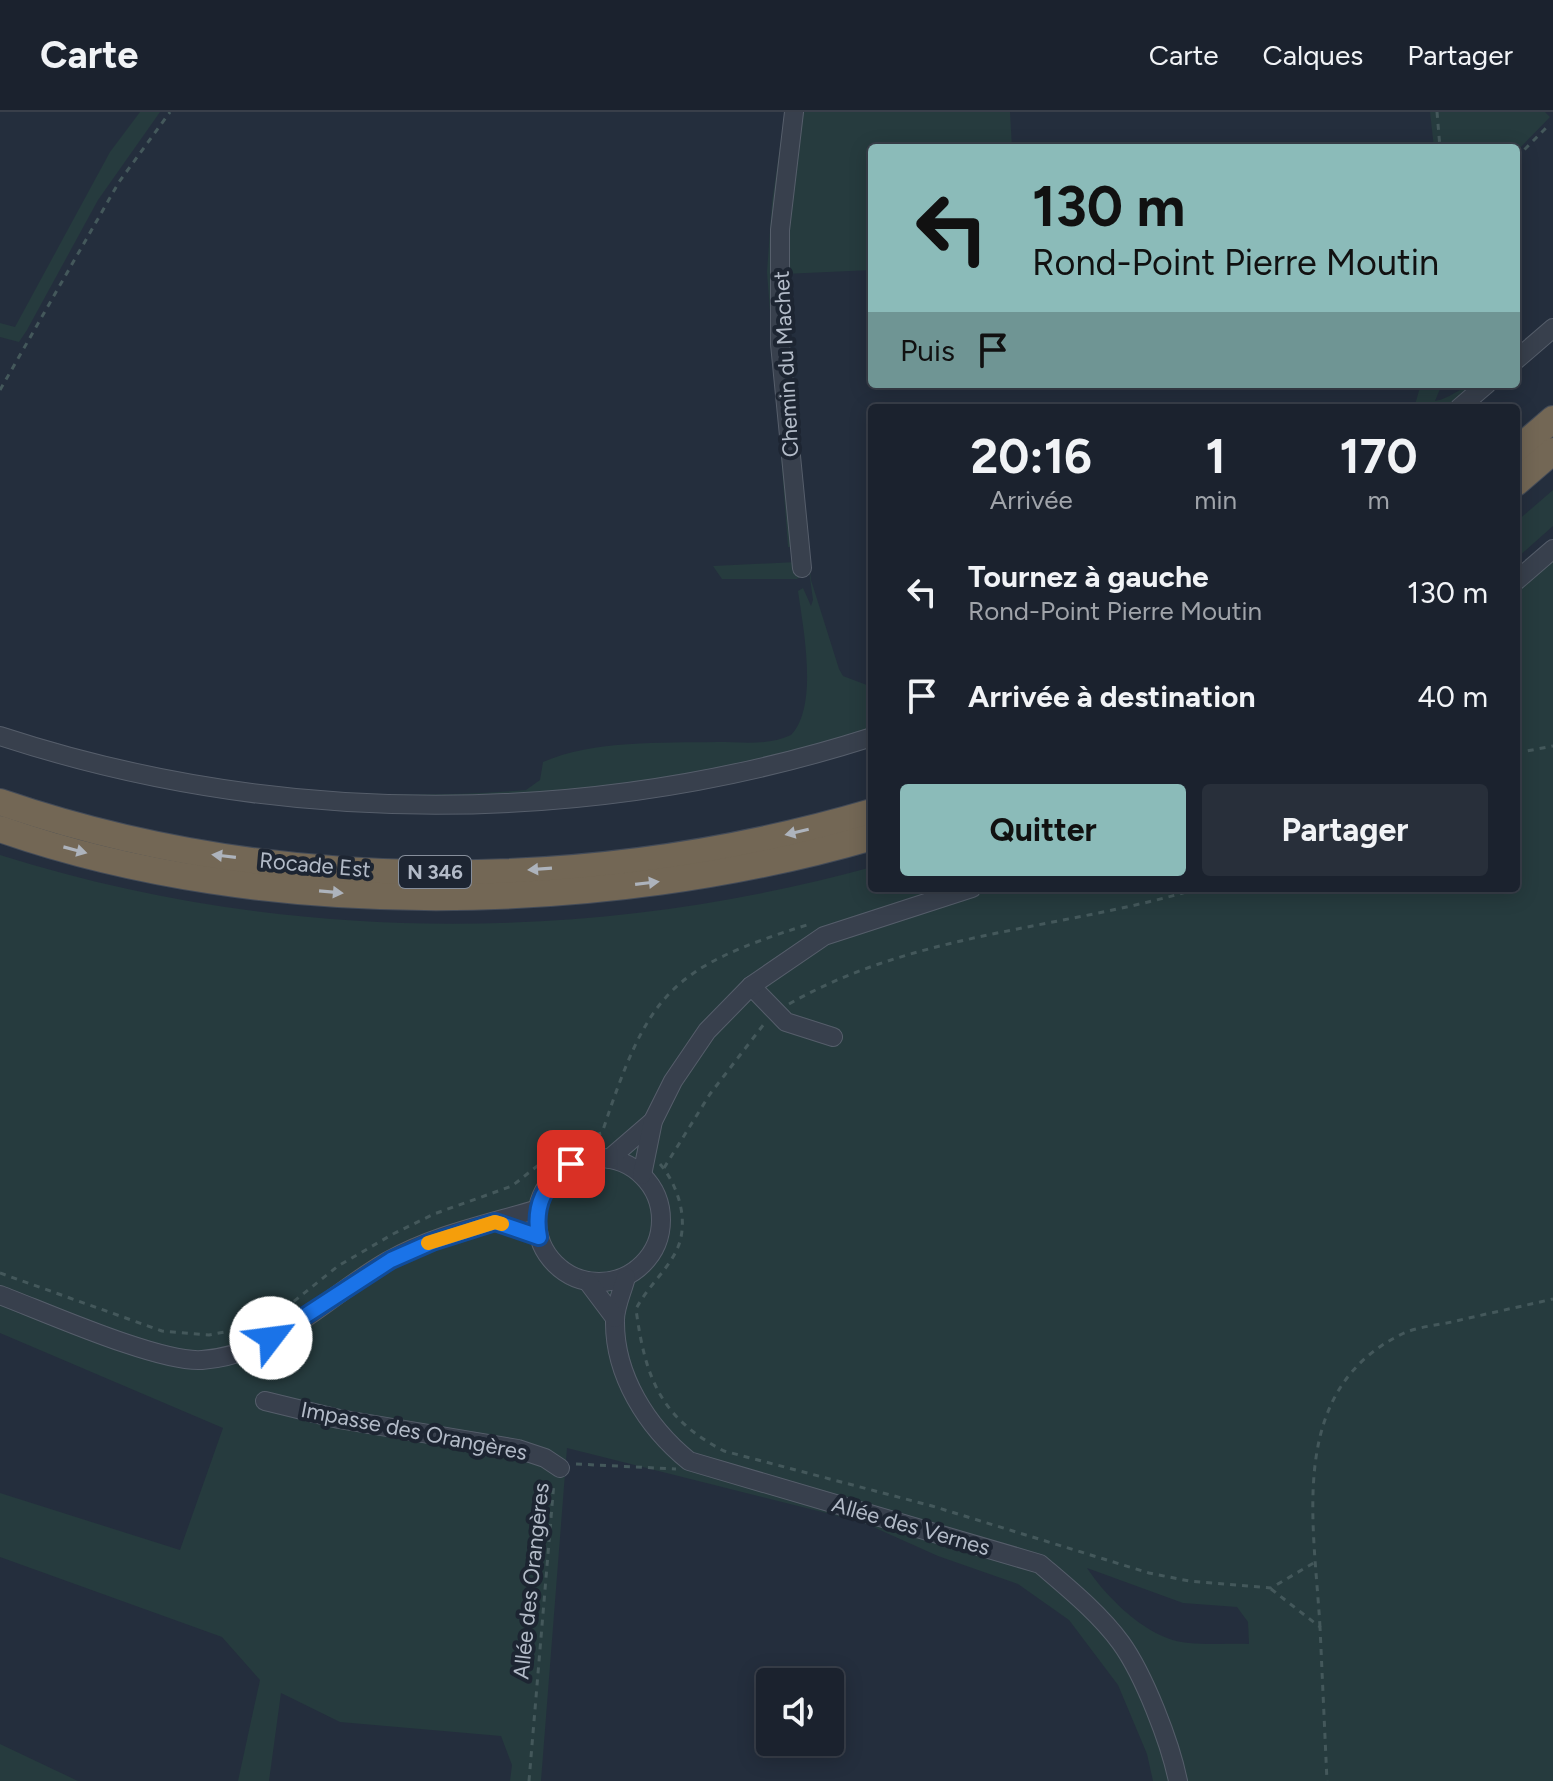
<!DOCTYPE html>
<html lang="fr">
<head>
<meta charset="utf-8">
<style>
	body { margin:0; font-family:Figtree,sans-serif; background:#282f3a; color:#f1f3f6; height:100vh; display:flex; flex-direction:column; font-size:30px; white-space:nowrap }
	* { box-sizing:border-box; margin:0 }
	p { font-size:26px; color:#a0a4aa }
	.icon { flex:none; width:44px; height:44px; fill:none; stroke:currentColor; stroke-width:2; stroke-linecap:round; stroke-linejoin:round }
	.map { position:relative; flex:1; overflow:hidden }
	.drawer { position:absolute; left:868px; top:292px; width:652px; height:488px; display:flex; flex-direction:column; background:#1b222e; border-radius:8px; box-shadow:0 4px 20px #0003,0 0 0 2px #393f4a }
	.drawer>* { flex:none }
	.top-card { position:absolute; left:868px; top:32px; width:652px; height:244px; border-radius:8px; box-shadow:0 4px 20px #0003,0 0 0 2px #393f4a; background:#8bbbb9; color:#111; overflow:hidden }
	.controls { position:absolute; left:756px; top:1556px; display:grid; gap:16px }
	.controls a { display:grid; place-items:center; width:88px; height:88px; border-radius:8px; background:#1b222e; box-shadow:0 4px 20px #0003,0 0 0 2px #393f4a; font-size:40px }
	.pin { position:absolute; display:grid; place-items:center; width:68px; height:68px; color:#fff; margin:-34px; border-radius:16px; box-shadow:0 4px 12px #0006 }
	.me { position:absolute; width:88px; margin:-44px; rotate:60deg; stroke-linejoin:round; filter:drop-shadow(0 0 6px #0008) }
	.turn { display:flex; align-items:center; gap:28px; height:168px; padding:0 32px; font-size:36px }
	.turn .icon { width:104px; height:104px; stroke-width:2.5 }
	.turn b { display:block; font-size:56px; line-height:68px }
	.then { display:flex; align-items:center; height:76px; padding:0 32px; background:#0003; gap:16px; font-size:30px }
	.eta { display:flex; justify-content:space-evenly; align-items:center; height:136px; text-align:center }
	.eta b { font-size:48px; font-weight:700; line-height:56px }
	.button { display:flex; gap:16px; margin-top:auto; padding:16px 32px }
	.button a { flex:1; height:92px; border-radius:8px; background:#8bbbb9; color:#111; font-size:32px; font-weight:700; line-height:92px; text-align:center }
	.button a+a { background:#282f3a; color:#f1f3f6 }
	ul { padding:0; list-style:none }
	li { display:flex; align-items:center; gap:24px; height:104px; padding:0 32px }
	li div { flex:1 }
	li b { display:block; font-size:30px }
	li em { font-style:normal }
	header { display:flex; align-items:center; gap:48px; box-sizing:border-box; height:112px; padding:0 40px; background:#1b222e; border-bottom:2px solid #393f4a }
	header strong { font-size:38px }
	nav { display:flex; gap:44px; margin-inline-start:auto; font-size:28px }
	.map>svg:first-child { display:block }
	.green { fill:#263b3e; fill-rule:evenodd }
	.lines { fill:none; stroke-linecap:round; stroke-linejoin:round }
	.minor-casing { stroke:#565e6b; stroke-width:20 }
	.highway-casing { stroke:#434b58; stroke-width:28 }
	.path { stroke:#44585b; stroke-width:3; stroke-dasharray:6 6; stroke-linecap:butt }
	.minor { stroke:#38404d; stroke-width:18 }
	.highway { stroke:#736755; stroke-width:26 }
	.oneway { fill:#adb3bc }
	.route-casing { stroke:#114b97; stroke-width:20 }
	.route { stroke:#1a73e8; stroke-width:14 }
	.slow { stroke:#f59e0b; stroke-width:14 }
	.labels { text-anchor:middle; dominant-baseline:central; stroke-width:8; stroke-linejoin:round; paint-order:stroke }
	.shield { fill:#1d2532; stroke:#868e9b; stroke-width:2 }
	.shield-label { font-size:20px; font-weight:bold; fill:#b3bbc8 }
	.street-label { font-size:22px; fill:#b3bbc8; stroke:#1d2532 }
</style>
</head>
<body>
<header>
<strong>Carte</strong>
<nav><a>Carte</a><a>Calques</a><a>Partager</a></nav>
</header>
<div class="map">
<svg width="1553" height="1669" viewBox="0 0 1553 1669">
	<rect width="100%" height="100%" fill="#242e3d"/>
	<g class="green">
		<path d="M140,0h20l-62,88 -71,130 -8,12 -19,-5v-14l15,4 95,-175z"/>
		<path d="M785,0l-7,96 18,339h-8l-21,-275 5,-70z"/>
		<path d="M797,0h213l2,36h-140v122l-88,4 4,79 23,227 28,89 4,7 29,11v46c-279,89 -594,96 -872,-1v-5c168,58 349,77 526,63l14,-10 3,-18c51,-22 118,-19 174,-20 24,0 51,4 74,-7 28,-29 12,-108 7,-144l5,-3 8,18 2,-6 -15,-111 -17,-213 1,-45z"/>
		<path d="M1430,0h115l5,5 -34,35v-4h-82z"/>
		<path d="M1421,272h21l-7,17c18,-3 27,-17 46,-17l-30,24h-37z"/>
		<path d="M1553,378v36l-37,33v-37z"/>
		<path d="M1553,444v1225h-400l-6,-27 -29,-69 -49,-65 -51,-36 -80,-28 -76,-34 -295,-74 -26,333h-31l2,-16 -11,-29 -161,-14 -59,-29 -12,88h-31l22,-101 -38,-43 -222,-80v-64l180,57 43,-122 -223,-95v-478c281,89 588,90 872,12v21h644v-301zM1087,1456l96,35 54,4 11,15 1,22c-25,-1 -60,3 -82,-6 -31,-12 -62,-43 -80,-70z"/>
		<path d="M797,450l3,15 -3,2h-75l-9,-13z"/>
		<path d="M0,1632l78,37h-78z"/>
	</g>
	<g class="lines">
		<g class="minor-casing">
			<g id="minor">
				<path d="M794,0l-14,118v114l22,224"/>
				<path d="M1516,248l37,-32"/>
				<path d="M1459,296l28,-24"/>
				<path d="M1516,469l37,-32"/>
				<path d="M0,624c281,92 590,91 872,1"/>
				<path d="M751,874l35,36 47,15"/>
				<circle cx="599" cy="1108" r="62"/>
				<path d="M609,1047l44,-38"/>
				<path d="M642,1063l11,-54 20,-40 34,-50 44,-45 73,-50 148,-48"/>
				<path d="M626,1165c-3,13 -11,29 -11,43 -1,55 32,107 74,141l351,103c28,24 59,49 81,79 23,32 49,99 57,138"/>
				<path d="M588,1170l27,36"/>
				<path d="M0,1183c45,17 159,68 202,65 74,-5 126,-65 186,-99 46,-26 100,-37 150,-52"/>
				<path d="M265,1289l74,18 179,30 27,9 15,10"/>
			</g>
		</g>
		<g class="highway-casing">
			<g id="highway">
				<path d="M1516,339l37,-32"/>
				<path d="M1516,371l37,-32"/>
				<path d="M0,690c277,95 592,92 872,10"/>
				<path d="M0,717c266,93 604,86 872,8"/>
			</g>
		</g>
		<g class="path">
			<path d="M1437,0l3,36"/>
			<path d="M1516,46l34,-34"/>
			<path d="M0,278l119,-208 51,-70"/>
			<path d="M1516,641l37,-7"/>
			<path d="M789,892c128,-73 273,-74 411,-116"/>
			<path d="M660,1052c18,21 29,56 18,83 -9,22 -31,40 -42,62 9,68 24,109 88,142l208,55 217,67 40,8 82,7 46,-27"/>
			<path d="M664,1056l46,-74 54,-70"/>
			<path d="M0,1161l162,58 47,4 41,-8 33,-17 55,-44 55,-32 41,-20 78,-28 53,-42 37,-11c46,-139 66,-165 208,-209"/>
			<path d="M576,1352l100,5"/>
			<path d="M1271,1477l49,38 7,154"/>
			<path d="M1320,1515c-6,-106 -34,-238 84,-294 14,-6 33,-8 48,-11 33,-8 67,-15 101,-23"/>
			<path d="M529,1669l25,-299"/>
		</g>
		<use href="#minor" class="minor"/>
		<use href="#highway" class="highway"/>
	</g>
	<defs><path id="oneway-solid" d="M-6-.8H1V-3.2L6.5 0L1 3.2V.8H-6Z" transform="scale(2)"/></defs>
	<g class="oneway">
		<use href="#oneway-solid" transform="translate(797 720) rotate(167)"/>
		<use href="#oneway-solid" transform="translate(75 738) rotate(15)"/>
		<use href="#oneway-solid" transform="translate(224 744) rotate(-173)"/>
		<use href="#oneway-solid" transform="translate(540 757) rotate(176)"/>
		<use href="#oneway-solid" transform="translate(647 771) rotate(-7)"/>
		<use href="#oneway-solid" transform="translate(331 780) rotate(5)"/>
	</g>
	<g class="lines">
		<g class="route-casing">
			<path id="route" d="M271,1226l120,-78 41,-18 63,-20 44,15c-6,-32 6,-54 32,-73"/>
		</g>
		<use href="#route" class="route"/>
		<path class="slow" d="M428,1131l67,-21 7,2"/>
	</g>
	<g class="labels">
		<rect class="shield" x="399" y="744" width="72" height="32" rx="6"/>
		<g class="shield-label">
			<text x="435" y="760">N 346</text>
		</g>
		<g class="street-label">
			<text transform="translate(786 252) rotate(-93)">Chemin du Machet</text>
			<text transform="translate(315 753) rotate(5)">Rocade Est</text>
			<text transform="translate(414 1319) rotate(11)">Impasse des Orangères</text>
			<text transform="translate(911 1414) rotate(16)">Allée des Vernes</text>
			<text transform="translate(531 1469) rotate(-84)">Allée des Orangères</text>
		</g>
	</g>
</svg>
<div class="controls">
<a><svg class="icon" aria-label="sound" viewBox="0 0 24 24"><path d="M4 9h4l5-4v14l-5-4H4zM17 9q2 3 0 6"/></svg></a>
</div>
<div class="pin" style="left:571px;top:1052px;background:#d93025"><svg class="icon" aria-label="arrive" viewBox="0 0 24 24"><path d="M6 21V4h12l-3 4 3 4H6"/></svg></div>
<svg class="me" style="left:271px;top:1226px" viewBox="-20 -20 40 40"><circle r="19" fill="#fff"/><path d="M0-13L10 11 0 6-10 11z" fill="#1a73e8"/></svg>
<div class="top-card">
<div class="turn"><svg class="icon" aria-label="left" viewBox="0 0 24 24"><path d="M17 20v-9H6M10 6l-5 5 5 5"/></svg><div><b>130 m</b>Rond-Point Pierre Moutin</div></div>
<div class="then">Puis<svg class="icon" aria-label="arrive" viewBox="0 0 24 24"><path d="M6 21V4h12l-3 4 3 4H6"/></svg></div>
</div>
<section class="drawer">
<div class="eta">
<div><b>20:16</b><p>Arrivée</p></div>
<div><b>1</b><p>min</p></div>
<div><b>170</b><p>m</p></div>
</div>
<ul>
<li><svg class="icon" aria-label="left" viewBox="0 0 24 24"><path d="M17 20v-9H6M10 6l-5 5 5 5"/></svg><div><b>Tournez à gauche</b><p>Rond-Point Pierre Moutin</p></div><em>130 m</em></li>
<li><svg class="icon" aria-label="arrive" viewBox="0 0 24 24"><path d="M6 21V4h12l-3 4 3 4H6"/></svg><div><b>Arrivée à destination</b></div><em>40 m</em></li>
</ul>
<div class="button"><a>Quitter</a><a>Partager</a></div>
</section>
</div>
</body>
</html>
